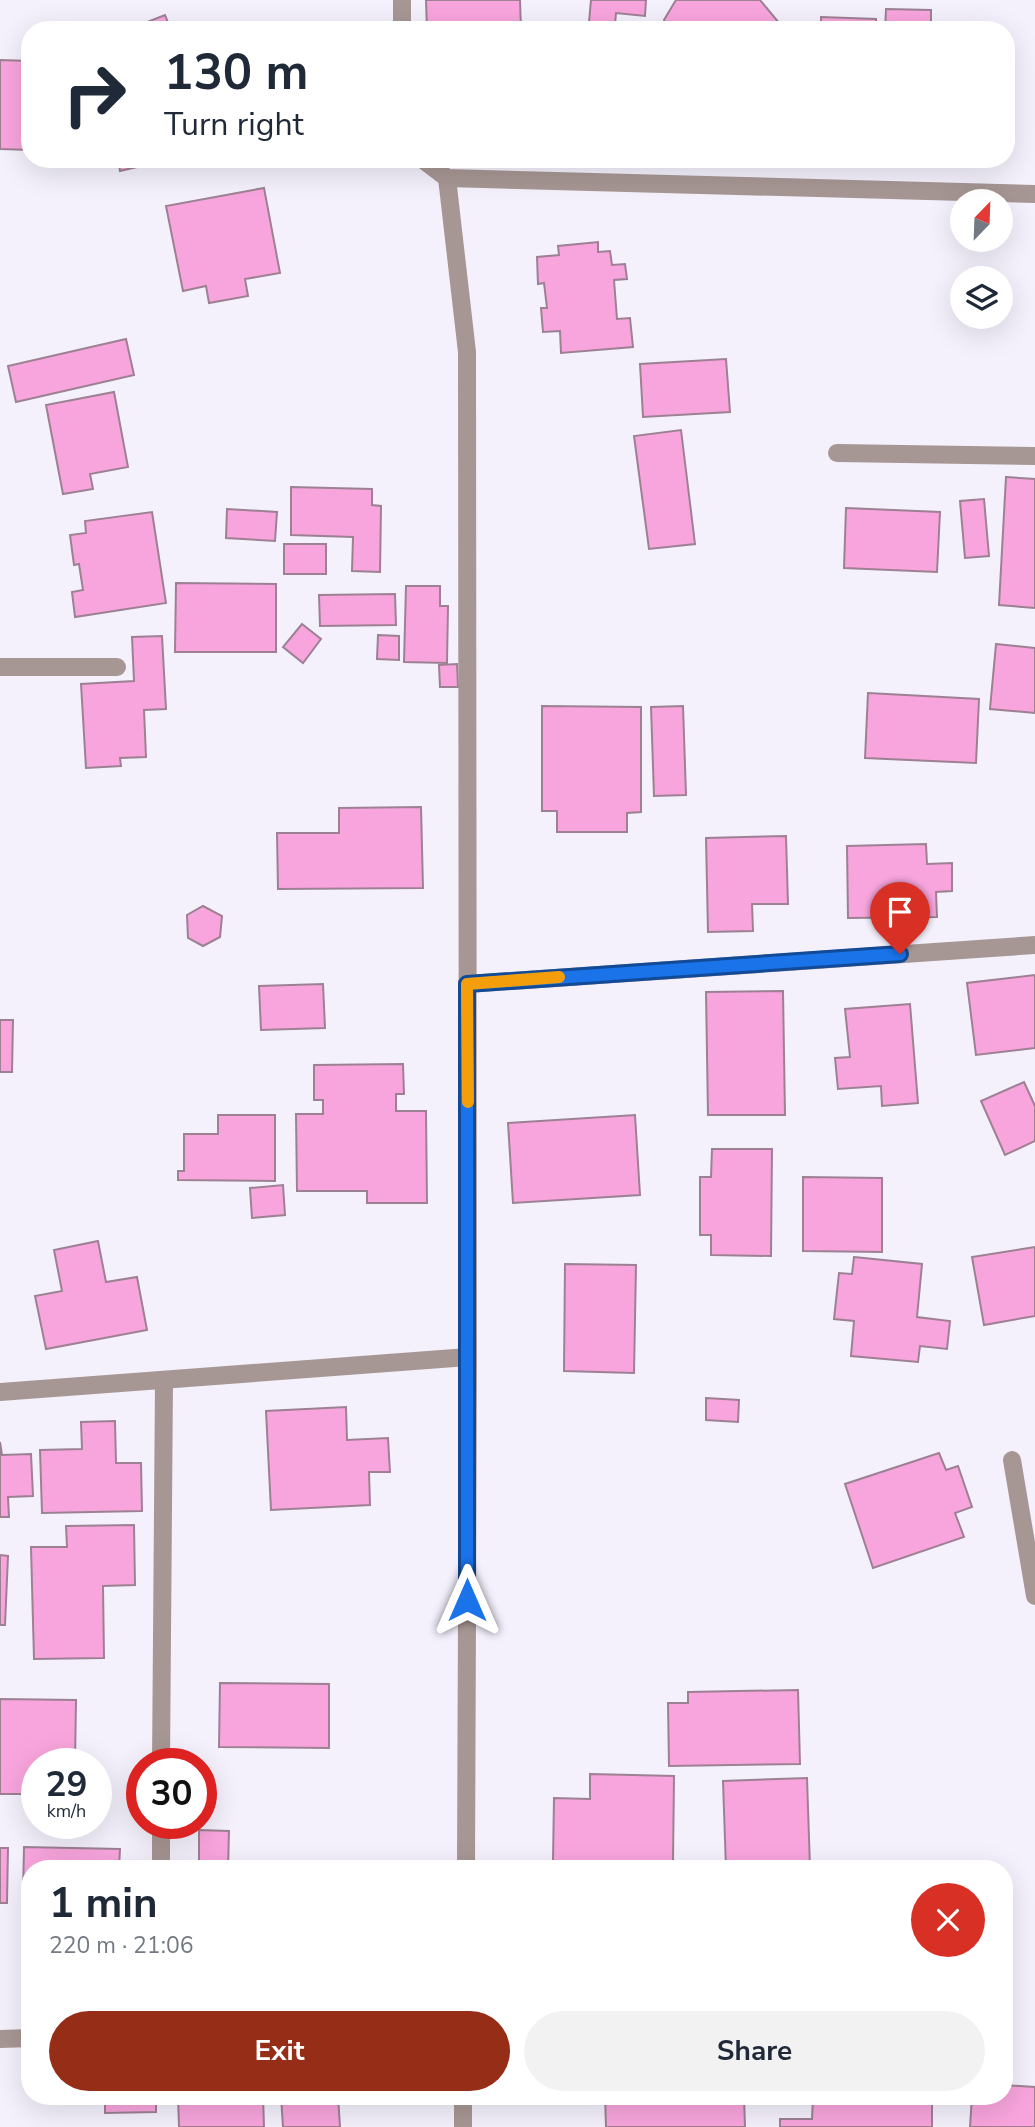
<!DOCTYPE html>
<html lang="en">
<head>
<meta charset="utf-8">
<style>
	body { margin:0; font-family:"Nunito Sans",sans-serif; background:#f2f2f3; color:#1f2937; height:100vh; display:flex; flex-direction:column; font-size:26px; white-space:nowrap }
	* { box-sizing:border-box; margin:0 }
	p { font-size:23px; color:#747a83 }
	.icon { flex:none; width:38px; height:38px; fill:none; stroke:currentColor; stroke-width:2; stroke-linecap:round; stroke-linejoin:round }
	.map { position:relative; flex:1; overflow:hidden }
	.side { position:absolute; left:21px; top:1860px; width:992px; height:245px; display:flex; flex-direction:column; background:#fff; border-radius:28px; box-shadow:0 7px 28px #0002 }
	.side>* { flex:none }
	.top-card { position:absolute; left:21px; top:21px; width:994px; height:147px; border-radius:28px; box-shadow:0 7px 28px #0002; background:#fff; color:#1f2937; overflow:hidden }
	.needle { width:46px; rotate:23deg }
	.buttons { position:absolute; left:950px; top:189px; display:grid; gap:14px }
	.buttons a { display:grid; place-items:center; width:63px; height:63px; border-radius:50%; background:#fff; box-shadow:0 7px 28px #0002; font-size:35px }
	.speed { position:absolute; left:21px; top:1748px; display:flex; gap:14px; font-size:35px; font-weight:700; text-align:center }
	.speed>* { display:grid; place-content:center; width:91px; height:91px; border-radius:50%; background:#fff; box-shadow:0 7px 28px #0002; line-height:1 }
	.speed small { font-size:18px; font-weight:400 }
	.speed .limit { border:10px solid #d22; background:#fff; color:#111 }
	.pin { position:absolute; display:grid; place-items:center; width:60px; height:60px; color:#fff; margin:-72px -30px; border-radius:50% 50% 50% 0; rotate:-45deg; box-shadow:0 0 7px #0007 }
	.pin .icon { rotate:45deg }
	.me { position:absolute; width:77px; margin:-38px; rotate:0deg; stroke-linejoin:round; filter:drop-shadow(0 0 5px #0008) }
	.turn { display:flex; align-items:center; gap:24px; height:147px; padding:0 28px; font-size:32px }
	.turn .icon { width:91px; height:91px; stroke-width:2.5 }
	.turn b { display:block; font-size:49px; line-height:60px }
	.round { display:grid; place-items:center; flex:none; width:74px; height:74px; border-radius:37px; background:#f2f2f3 }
	.summary { display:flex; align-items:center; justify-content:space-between; height:119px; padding:0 28px }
	h1 { font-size:42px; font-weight:700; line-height:52px }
	.cta { display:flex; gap:14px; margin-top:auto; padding:14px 28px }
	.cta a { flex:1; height:80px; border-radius:42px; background:#962d17; color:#fff; font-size:28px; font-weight:700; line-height:80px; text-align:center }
	.cta a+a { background:#f2f2f3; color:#1f2937 }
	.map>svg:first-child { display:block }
	.building { fill:#f8a5dd; stroke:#9d8193; stroke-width:2 }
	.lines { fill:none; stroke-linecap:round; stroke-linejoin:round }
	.lane { stroke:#a79794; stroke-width:18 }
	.street { stroke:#a79794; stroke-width:18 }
	.route-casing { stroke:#114b97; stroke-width:18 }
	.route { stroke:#1a73e8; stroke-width:12 }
	.slow { stroke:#f59e0b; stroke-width:12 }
</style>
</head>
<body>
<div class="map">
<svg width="1035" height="2127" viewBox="0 0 1035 2127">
	<rect width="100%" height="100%" fill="#f4f1fd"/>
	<g class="building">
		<path d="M426,0h94l1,30h-94z"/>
		<path d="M591,0h55l-1,16 -29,-3 -1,12 -26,-3z"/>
		<path d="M676,0h84l25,30h-113l-8,-10z"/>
		<path d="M886,9l45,1v15h55v5h-101z"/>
		<path d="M165,15l6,15h-21l-3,-8z"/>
		<path d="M821,17l55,2v11h-55z"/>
		<path d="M0,60l30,1v89l-30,-1z"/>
		<path d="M118,159h35l1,4 -34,8z"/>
		<path d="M264,188l16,85 -35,6 3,17 -39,7 -3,-17 -23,5 -17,-85z"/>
		<path d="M598,242v10l12,-1 2,14 13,-1 2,15 -13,1 3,39 13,-1 3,29 -72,6 -1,-22 -17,1 -2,-24h6l-3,-25 -6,1 -1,-27 22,-2 -1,-9z"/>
		<path d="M126,339l8,36 -118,27 -8,-36z"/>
		<path d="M726,359l4,53 -87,5 -3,-53z"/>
		<path d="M114,392l14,75 -38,7 3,15 -30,5 -17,-89z"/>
		<path d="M681,430l14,114 -46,5 -15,-113z"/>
		<path d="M1006,477l29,2v129l-36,-3z"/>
		<path d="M291,487l81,2v16l9,1 -1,66 -28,-1 1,-34 -62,-2z"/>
		<path d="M984,499l5,57 -24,2 -5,-57z"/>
		<path d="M846,508l94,4 -3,60 -93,-4z"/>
		<path d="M227,509l50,3 -2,29 -49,-3z"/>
		<path d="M152,512l14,91 -91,14 -3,-25 11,-2 -4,-26 -5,1 -4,-30 16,-2 -1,-12z"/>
		<rect x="284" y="544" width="42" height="30"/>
		<path d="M176,583l100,1v68h-101z"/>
		<path d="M406,586h34v20h8l-1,57 -43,-1z"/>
		<path d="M395,594l1,31 -76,1 -1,-31z"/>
		<path d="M302,624l19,15 -18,24 -20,-16z"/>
		<path d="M378,635l21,1v24l-22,-1z"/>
		<path d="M162,636l4,73 -22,1 2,47 -26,1 1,8 -35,2 -5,-84 53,-3 -2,-44z"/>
		<path d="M996,644l39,4v65l-45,-4z"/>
		<path d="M457,664l1,23h-18l-1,-22z"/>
		<path d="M868,693l111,6 -3,64 -111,-5z"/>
		<path d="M542,706l99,1v105l-14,1v19h-70v-21h-15z"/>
		<path d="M683,706l3,89 -32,1 -3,-89z"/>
		<path d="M421,807l2,81 -145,1 -1,-56h62v-25z"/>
		<path d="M786,836l2,68h-36l1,27 -45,1 -2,-94z"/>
		<path d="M926,844l1,20 25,-1v28l-16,1 1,25 -89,1 -1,-72z"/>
		<path d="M203,906l19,10 -2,21 -17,9 -15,-8 -1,-23z"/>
		<path d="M1035,975v73l-59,7 -9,-72z"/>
		<path d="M323,984l2,44 -64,2 -2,-44z"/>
		<path d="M783,991l2,124h-77l-2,-123z"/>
		<path d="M910,1004l8,99 -36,3 -1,-20 -43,3 -3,-31 15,-1 -5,-48z"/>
		<path d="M0,1020h13l-1,52h-12z"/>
		<path d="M403,1064l1,30h-8v17h30l1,92h-60v-12h-70l-1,-77h27v-14h-9v-35z"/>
		<path d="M1024,1082l11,24v35l-30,14 -24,-54z"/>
		<path d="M218,1115h57v66l-97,-1v-9h6v-37h34z"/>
		<path d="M635,1115l5,80 -127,8 -5,-80z"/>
		<path d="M712,1149h60l-1,107 -60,-1v-20h-11v-58h11z"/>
		<path d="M803,1177l79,1v74l-79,-1z"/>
		<path d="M283,1185l2,30 -33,3 -2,-30z"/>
		<path d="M98,1241l8,41 31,-5 10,53 -101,19 -11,-53 27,-5 -8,-41z"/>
		<path d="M1035,1247v69l-51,9 -12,-68z"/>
		<path d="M854,1257l68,7 -5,53 33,4 -3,28 -27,-3 -2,16 -67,-6 3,-35 -20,-2 5,-46 13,1z"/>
		<path d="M565,1264l71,1 -2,108 -70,-2z"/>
		<path d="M706,1398l33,2 -1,22 -32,-2z"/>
		<path d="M346,1407l1,33 41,-2 2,34h-21l1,33 -99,5 -5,-99z"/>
		<path d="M115,1421l1,42h25l1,48 -100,2 -2,-63 42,-1 -1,-27z"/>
		<path d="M0,1442l2,13 29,-1 2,42 -25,1 1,20h-9z"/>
		<path d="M939,1453l7,17 12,-4 14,41 -17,6 9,24 -91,31 -28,-84z"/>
		<path d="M134,1525l1,60 -32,1 1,72 -70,1 -3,-112h36l-1,-21z"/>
		<path d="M0,1555l8,1 -3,69h-5z"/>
		<path d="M220,1683l109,1v64l-110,-1z"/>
		<path d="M798,1690l2,74 -131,2 -1,-63h20v-11z"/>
		<path d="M0,1699l76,1 -1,64h-38v22h-11v8h-26z"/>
		<path d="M590,1774l84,2 -1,87 -120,-2 1,-63 36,1z"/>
		<path d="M807,1778l3,90 -84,1 -3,-88z"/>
		<path d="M199,1830l30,1 -1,38h-29z"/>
		<path d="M24,1847l96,2 -1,20h-89v68l-8,-1z"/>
		<path d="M0,1848h8l-1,55h-7z"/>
		<path d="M1004,2085l31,2v40h-65l2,-31h32z"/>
		<path d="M105,2096h51v16l-51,1z"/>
		<path d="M178,2096h85l1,31h-85z"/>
		<path d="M281,2096h57l2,31h-57z"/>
		<path d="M605,2096h139l1,31h-139z"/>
		<path d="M813,2096h119v31h-152v-8h32z"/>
	</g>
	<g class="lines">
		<path class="lane" d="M0,667h117"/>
		<g class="street">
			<path d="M402,30v-30"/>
			<path d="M422,159l25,19 588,16"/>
			<path d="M447,178l20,174 1,1005 -2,512"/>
			<path d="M837,453l198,3"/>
			<path d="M467,984l568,-39"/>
			<path d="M0,1392l468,-35"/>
			<path d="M1012,1460l23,136"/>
			<path d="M161,1764l3,-383"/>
			<path d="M161,1869v-45"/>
			<path d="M0,2039l30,-1"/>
			<path d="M463,2127v-31"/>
		</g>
	</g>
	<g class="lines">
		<g class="route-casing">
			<path id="route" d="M467,1600v-616l433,-30"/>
		</g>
		<use href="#route" class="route"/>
		<path class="slow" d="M468,1102l-1,-118 92,-7"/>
	</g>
</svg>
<div class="buttons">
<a><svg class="needle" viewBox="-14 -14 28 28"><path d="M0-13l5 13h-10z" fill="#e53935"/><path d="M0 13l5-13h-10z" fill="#747a83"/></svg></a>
<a><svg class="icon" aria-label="layers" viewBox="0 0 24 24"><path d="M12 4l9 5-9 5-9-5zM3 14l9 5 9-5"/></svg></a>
</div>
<div class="speed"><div>29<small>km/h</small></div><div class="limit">30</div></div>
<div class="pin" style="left:900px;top:954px;background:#d93025"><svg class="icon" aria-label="arrive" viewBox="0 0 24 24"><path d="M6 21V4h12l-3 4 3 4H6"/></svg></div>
<svg class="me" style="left:467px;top:1600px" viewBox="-20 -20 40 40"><path d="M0-17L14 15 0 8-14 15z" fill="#1a73e8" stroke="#fff" stroke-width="4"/></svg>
<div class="top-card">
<div class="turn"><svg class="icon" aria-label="right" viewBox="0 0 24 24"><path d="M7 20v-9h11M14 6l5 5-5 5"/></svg><div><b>130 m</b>Turn right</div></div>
</div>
<section class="side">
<div class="summary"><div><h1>1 min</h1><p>220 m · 21:06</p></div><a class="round" style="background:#d93025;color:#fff"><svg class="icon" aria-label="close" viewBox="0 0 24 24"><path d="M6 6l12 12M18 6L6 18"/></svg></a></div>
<div class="cta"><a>Exit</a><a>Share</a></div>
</section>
</div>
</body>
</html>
